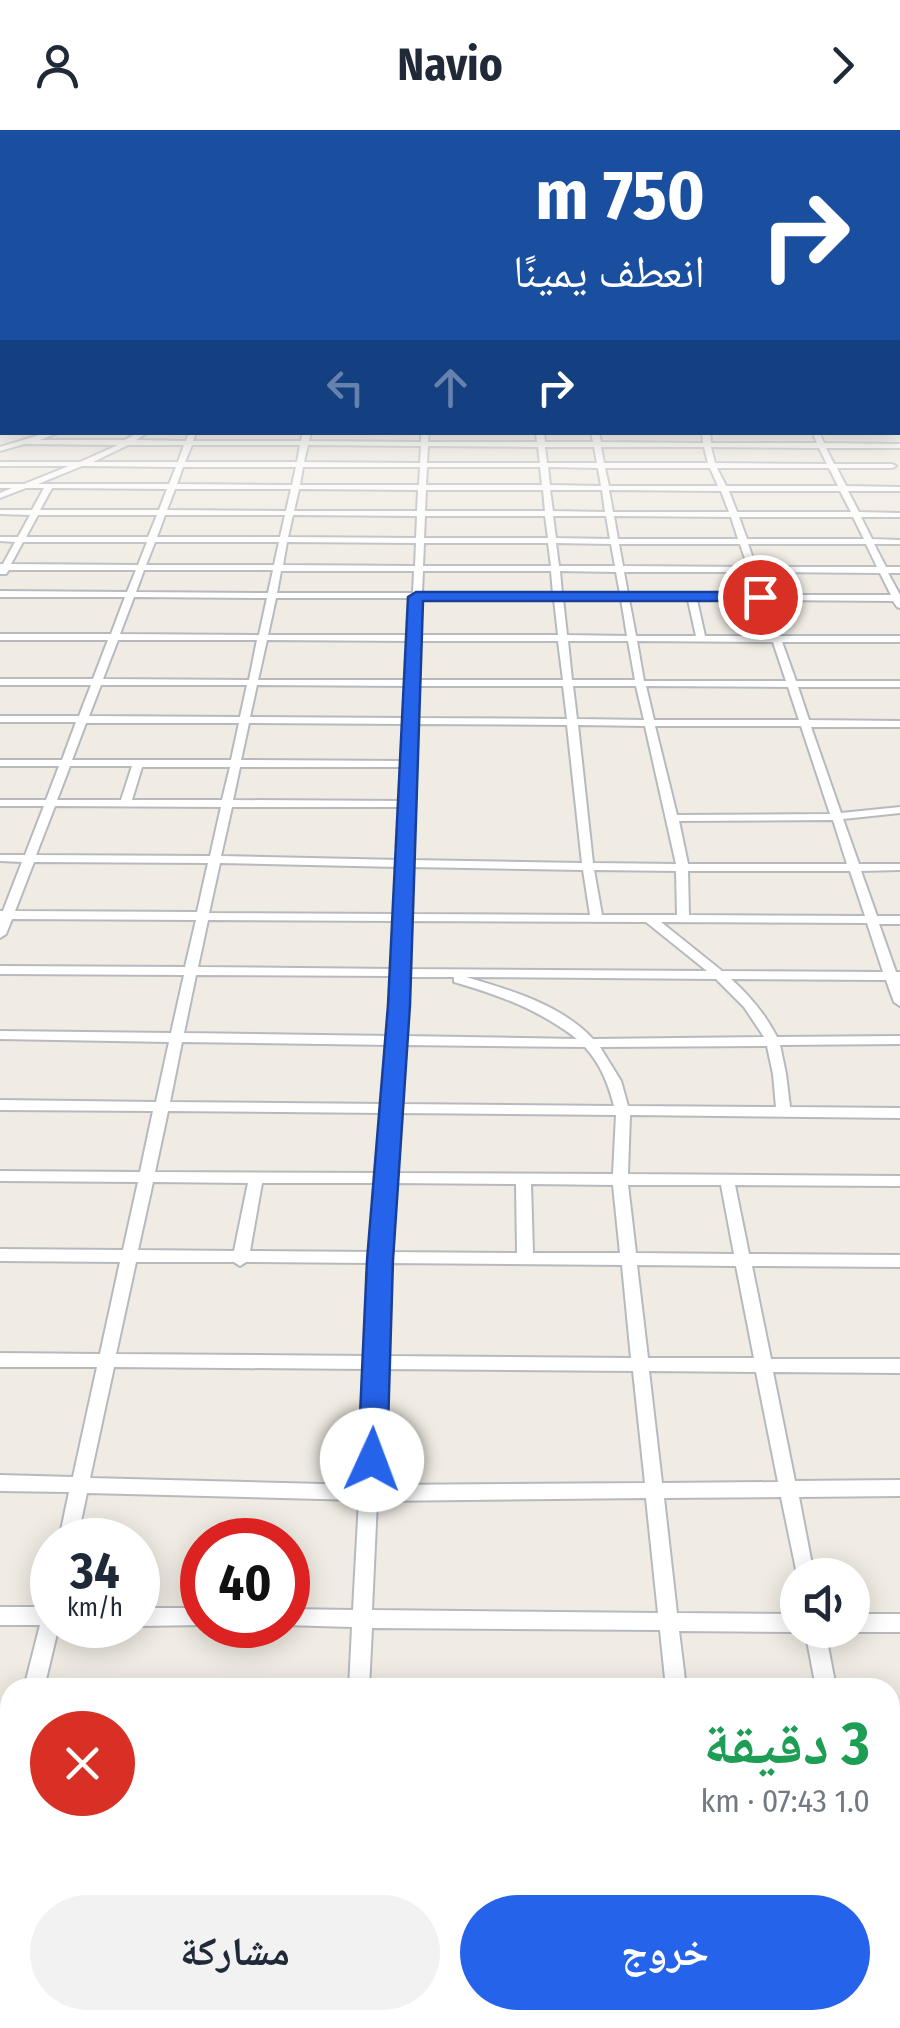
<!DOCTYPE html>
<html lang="ar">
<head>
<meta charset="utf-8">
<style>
	body { margin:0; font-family:"Fira Sans Condensed","Noto Naskh Arabic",sans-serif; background:#f2f2f3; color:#1f2937; direction:rtl; height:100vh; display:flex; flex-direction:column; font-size:38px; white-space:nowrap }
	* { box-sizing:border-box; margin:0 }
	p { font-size:32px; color:#747a83 }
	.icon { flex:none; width:55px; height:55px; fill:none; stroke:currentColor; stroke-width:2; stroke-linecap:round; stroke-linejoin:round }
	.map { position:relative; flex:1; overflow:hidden; direction:ltr }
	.drawer { position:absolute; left:0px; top:1548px; width:900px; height:352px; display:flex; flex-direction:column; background:#fff; border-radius:30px 30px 0 0; box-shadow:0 5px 25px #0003; direction:rtl }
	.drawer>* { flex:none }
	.top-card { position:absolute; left:0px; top:0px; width:900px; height:305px; box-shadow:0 5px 25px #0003; direction:rtl; background:#1a4fa0; color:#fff; overflow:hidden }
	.buttons { position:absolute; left:780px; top:1428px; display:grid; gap:20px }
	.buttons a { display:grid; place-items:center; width:90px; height:90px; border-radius:50%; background:#fff; box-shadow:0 5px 25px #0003; font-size:50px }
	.speed { position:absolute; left:30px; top:1388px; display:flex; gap:20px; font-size:50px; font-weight:700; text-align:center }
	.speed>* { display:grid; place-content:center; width:130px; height:130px; border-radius:50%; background:#fff; box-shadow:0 5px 25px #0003; line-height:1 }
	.speed small { font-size:25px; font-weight:400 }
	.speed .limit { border:15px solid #d22; background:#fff; color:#111 }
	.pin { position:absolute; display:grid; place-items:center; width:85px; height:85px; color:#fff; margin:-42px; border:5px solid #fff; border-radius:50%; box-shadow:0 2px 10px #0007 }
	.me { position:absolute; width:110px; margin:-55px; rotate:2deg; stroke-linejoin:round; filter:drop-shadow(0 0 8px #0008) }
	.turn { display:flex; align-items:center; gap:35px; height:210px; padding:0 30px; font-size:45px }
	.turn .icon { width:130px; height:130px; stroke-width:2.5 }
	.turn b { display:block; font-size:70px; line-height:85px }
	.lanes { display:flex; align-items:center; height:95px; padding:0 30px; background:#0003; justify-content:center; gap:50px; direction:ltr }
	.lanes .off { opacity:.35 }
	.round { display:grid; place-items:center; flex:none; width:105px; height:105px; border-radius:52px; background:#f2f2f3 }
	.head { display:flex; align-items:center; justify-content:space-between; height:170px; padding:0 30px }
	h1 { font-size:60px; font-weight:700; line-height:75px; color:#1e9e55 }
	.cta { display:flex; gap:20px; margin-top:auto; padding:20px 30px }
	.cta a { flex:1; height:115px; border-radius:60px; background:#2563eb; color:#fff; font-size:40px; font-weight:700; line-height:115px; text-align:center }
	.cta a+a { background:#f2f2f3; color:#1f2937 }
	header { display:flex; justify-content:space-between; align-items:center; height:130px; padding:0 30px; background:#fff; font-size:45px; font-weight:700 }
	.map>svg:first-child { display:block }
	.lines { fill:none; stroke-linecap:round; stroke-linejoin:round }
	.minor-casing { stroke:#b6babf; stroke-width:4 }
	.minor { fill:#fff; fill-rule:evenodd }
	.route { fill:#2563eb; stroke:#184099; stroke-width:2.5 }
</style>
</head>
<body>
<header><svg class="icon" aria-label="forward" viewBox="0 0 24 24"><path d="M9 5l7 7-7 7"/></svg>Navio<svg class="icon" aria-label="person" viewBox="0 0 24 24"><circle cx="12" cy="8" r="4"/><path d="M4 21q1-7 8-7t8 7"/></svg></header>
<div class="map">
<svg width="900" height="1898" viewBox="0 0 900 1898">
	<rect width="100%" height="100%" fill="#f0ece3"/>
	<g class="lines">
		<g class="minor-casing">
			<g id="minor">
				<rect x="898" y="202" width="2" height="4"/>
				<path d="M2,203v5l-2,1v-5z"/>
				<rect x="898" y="221" width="2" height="4"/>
				<path d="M898,233l2,1v7l-2,-1z"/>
				<rect x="0" y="239" width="2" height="4"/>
				<path d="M898,247h2v8l-2,-1z"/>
				<rect x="0" y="257" width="2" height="4"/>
				<rect x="898" y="273" width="2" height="4"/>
				<rect x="0" y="275" width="2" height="4"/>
				<rect x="898" y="294" width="2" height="4"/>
				<rect x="0" y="296" width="2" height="4"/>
				<path d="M49,302h12l-22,8h86l14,-8h9l-12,8 50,1 3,-9h7l-3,9h108l2,-9h8l-2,9 112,1v-10h8l-1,10h109l-1,-10h8l1,10h48l-2,-10h8l2,10 102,1 -1,-11h8l1,11h106l-5,-11h7l5,11 76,1v4h-74l8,16h58l4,2 -4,2h-55l9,18 54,1v4h-52l11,21 41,1v4h-39l11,22 28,1v4h-26l12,23h14v6h-12l12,22v13l-3,-1 -4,-6 -125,-1 12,36h120v6h-118l14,39h104v6h-102l11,33 91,1v6h-89l30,86 59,-6v6l-57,6 16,45h41v6l-39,1 16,45h23v8h-21l17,48h4v34l-6,-4 -8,-22 -155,-1c19,17 34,35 46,58l123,-1v8l-120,1 6,29 4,33 110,1v10l-270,-3 -2,59 272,2v10l-165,-1 14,69 151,1v12l-148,-1 19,93h129v14l-127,-1 22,109 105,-1v16l-101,1 15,78h-16v4l-17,-82 -117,1 13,115 121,1v16h5l-5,2 -119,-1 7,57h-20l-6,-58 -288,-2 -3,60h-20l3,-61 -69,-2h5v-16l65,1 6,-110 -272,-7 -10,47h-18l10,-48 -69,-1v-16l73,2 24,-110h-97v-14l100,1 20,-92 -120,-1v-12l123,1 15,-68 -138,-1v-10l140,1 13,-61 -153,-1v-10l156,2 13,-60 -169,-3v-8l171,2 13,-58 -184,-1v-8l185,1 11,-47 -184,-1 -6,15 -6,4v-27h3l19,-49 -22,-1v-6h25l19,-49h-44v-6h46l13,-34h-59v-6h62l14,-38h-76v-6h79l12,-31h-91v-6h93l15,-39h-108v-6h111l14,-37h-125v-6l127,1 9,-22h-127l-3,4h-6v-10h3l12,-22 -15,-1v-4h18l12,-22 -30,-1v-4h32l12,-22h-18l-26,10v-5l12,-5h-12v-4h24l45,-18h-69v-4h80l38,-17 -94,-1 -24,7v-4zM128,315h56l-6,17h-85zM192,315h108l-3,17h-112zM308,315l113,1 -1,17 -116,-1zM428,316l110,1 2,16h-113zM545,317h49l3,16h-50zM601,317h103l4,16h-104zM711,317l108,1 8,16 -112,-1zM82,336l94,1 -7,17h-131zM183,337h113l-4,18 -115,-1zM303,337h117l-1,18h-119zM427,337h113l2,18h-116zM548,337l50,1 3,18 -51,-1zM605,338h105l8,18h-109zM717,338h112l9,18h-112zM52,358l115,1 -8,21h-119zM175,359h116l-5,22 -119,-1zM299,359l119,1 -1,21h-123zM426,360h117l2,21h-120zM550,360h52l3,22 -52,-1zM609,360l112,1 8,21h-116zM729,361h111l11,21h-114zM38,385h119l-9,22h-122zM165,385h120l-5,22h-123zM293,385l124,1 -1,22 -128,-1zM425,386h120l3,22h-124zM553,386h53l4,23 -54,-1zM614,386l117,1 7,22h-120zM739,387h114l11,22h-117zM23,412h124l-9,23 -127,-1zM155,412h124l-5,23h-128zM287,412l129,1 -1,23 -132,-1zM424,413h124l3,23h-128zM556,413l55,1 4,22h-56zM619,414h121l8,23 -125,-1zM748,414h118l11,23h-121zM144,440h129l-5,23 -132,-1zM281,441h133l-1,22h-136zM423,441h128l2,23 -131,-1zM560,441l56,1 4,22h-58zM624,442h126l7,23 -129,-1zM758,442l122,1 11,22h-125zM134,467l133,1 -8,37 -139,-1zM276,468h137l-2,37h-143zM422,469h132l4,36h-138zM563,469h58l6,37 -60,-1zM629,469l59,1 8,36h-60zM697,470h62l12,36h-66zM118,510h139l-8,40 -146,-1zM267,510l144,1 -2,39h-151zM420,511h138l5,39h-145zM568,511h60l7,39h-63zM637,511l136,1 13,39h-142zM101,555h146l-7,32 -151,-1zM257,555l151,1 -1,32 -157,-1zM418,556h145l4,33 -150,-1zM573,556h63l8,34 -67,-1zM646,556l142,1 11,33h-145zM86,593h153l-8,37h-159zM249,593l157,1 -1,37 -164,-1zM417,594l150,1 15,138 -171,-3zM578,595l67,1 31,138 -83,-1zM655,596h146l29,88 -153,1zM70,636h62l-11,34h-64zM142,637h88l-8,33h-90zM240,637h164l-1,34 -170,-1zM55,676l166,1 -11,49 -174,-1zM232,677h170l-2,53 -179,-4zM833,690l14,44h-159l-9,-43zM34,732l174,1 -11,49 -182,-1zM220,733l179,4 -2,47 -188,-1zM411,737l172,3 7,45 -181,-1zM594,740l82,1 1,44h-75zM688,741h162l15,45 -176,-1zM208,790l188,1 -2,48 -196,-2zM409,791l237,1 61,49 -300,-2zM661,792l206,1 16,49 -161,-1zM196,845l198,1 -4,60 -206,-3zM406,847h48v5c45,13 86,28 123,57l-173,-3zM466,847l250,2 28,28 20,30 -171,2c-33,-35 -83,-49 -127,-62zM182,912l208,3 -5,59 -215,-2zM403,915l182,2c16,18 23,36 29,59l-215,-2zM767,916l6,28 3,33 -148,-1 -7,-25 -21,-34zM168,981l216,2 -5,60 -224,-1zM398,983l218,2 -3,59 -219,-1zM153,1052l95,1 -14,68 -96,-1zM262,1053h116l-5,69 -123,-1zM393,1053l123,1 1,69 -129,-1zM531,1054l82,1 7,68h-87zM628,1055h93l13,69 -98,-1zM136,1132h98l6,4 6,-4 126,1 -5,93 -251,-2zM388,1133l234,2 9,93 -247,-2zM637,1135l99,1 18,92h-106zM114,1237l252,2 -6,116 -270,-7zM383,1239l250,2 12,112 -267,2zM649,1241l107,1 22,110 -116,1zM646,1368l12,115 -286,-3 5,-109z"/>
				<path d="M52,1474v21h7l-15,63h-20l16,-63h-40v-18h45z"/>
				<path d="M138,1478h64l2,17 -66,1 -2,-1z"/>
				<path d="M852,1484h48v18h-48l-5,-2h5z"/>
				<path d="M805,1500h20l11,58h-20z"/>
				<rect x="0" y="1621" width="10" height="20"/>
				<rect x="890" y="1631" width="10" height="20"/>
				<path d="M10,1647v65l-2,6 -8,3v-65l3,-6z"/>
				<rect x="0" y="1767" width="10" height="22"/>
				<rect x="890" y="1774" width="10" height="22"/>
				<path d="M890,1864l8,4 2,30h-17l-1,-8h8z"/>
				<path d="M321,1890h24l-1,8h-24z"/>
				<path d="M698,1890h24l1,8h-24z"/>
			</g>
		</g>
		<use href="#minor" class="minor"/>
	</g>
	<linearGradient id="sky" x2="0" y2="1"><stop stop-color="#8dc4f1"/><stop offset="0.43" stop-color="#f8f6f2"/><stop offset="1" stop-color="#f8f6f2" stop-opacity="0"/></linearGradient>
	<rect width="900" height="463" fill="url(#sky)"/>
	<path class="route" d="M416,462h344l8,5 -8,4h-337l-13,404 -17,255 -6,200 -4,9 -11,3 -10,-3 -4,-9 9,-200 21,-255 20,-408z"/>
</svg>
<div class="buttons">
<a><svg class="icon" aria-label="sound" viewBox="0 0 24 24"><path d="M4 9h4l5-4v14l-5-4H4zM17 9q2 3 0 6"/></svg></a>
</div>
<div class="speed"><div>34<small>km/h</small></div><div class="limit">40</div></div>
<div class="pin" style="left:760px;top:467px;background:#d93025"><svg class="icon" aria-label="arrive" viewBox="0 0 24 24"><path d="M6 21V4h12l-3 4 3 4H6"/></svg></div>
<svg class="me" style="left:372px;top:1330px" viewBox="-20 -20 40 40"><circle r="19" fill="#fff"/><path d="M0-13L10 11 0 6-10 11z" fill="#2563eb"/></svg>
<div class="top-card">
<div class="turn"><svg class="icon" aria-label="right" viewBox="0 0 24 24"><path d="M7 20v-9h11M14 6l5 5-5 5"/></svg><div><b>750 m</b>انعطف يمينًا</div></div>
<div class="lanes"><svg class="icon off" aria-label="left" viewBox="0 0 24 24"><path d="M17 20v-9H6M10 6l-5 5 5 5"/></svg><svg class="icon off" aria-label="ahead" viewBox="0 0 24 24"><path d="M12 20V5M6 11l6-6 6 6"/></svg><svg class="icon" aria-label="right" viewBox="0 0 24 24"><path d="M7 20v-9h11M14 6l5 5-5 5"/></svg></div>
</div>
<section class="drawer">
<div class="head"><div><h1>3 دقيقة</h1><p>1.0 km · 07:43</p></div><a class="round" style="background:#d93025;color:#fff"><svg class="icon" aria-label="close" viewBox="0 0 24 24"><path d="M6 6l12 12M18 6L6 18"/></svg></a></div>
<div class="cta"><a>خروج</a><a>مشاركة</a></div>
</section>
</div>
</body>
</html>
